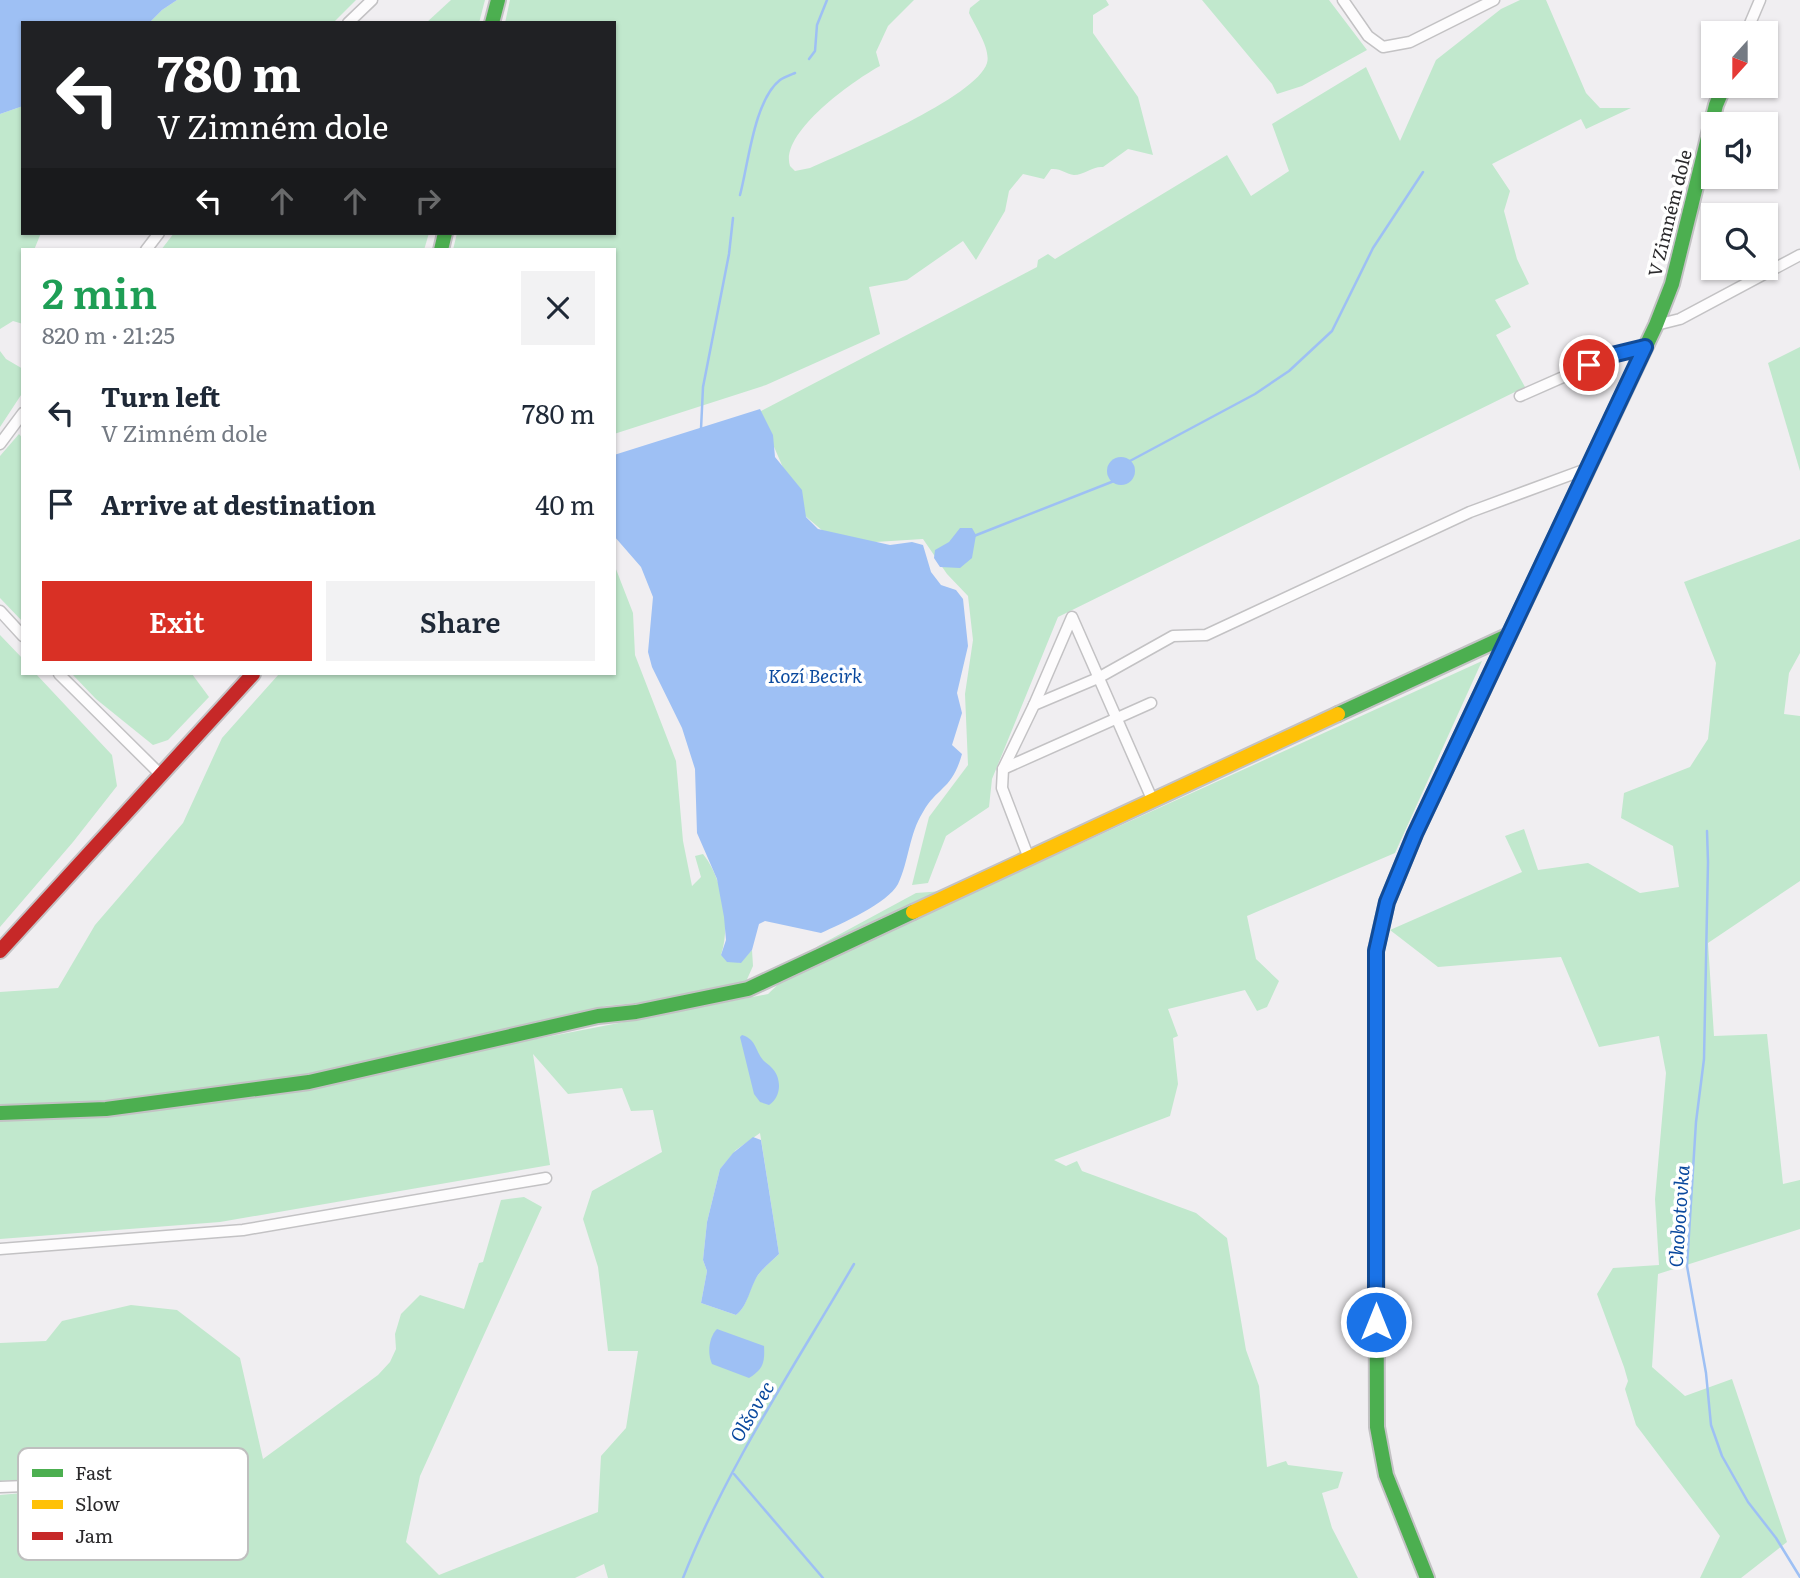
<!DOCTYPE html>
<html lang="en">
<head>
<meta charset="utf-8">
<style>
	body { margin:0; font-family:Literata,serif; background:#f2f2f3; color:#1f2937; height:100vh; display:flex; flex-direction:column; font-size:26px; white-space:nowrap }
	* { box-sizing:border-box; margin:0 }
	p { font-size:23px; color:#747a83 }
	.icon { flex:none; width:38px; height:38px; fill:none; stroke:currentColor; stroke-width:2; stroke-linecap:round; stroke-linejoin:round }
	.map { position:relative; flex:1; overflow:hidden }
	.drawer { position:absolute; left:21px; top:248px; width:595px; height:427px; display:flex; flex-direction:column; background:#fff; border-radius:0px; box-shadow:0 2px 5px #0004 }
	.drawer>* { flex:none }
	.top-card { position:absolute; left:21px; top:21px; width:595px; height:214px; border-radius:0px; box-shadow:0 2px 5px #0004; background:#202124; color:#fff; overflow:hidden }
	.needle { width:46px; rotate:201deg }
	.tools { position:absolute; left:1701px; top:21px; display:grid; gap:14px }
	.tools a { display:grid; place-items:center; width:77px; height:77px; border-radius:0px; background:#fff; box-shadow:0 2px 5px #0004; font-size:35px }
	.pin { position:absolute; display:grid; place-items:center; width:60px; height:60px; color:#fff; margin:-30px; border:4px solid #fff; border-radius:50%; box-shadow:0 2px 7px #0007 }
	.me { position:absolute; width:77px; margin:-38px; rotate:0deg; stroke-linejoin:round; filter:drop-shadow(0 0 5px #0008) }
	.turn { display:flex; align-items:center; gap:24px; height:147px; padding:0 21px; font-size:32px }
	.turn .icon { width:91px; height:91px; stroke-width:2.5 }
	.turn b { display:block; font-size:49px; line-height:60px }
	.lanes { display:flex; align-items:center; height:66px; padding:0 21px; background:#0003; justify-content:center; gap:35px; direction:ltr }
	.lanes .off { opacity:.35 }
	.round { display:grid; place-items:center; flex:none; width:74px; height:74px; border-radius:0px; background:#f2f2f3 }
	.overview { display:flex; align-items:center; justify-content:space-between; height:119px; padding:0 21px }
	h1 { font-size:42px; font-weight:600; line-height:52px; color:#1e9e55 }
	.button { display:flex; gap:14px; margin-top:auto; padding:14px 21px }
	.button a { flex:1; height:80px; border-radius:0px; background:#d93025; color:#fff; font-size:28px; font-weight:600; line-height:80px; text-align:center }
	.button a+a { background:#f2f2f3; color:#1f2937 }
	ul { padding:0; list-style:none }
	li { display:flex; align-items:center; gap:21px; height:91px; padding:0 21px }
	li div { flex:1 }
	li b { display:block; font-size:26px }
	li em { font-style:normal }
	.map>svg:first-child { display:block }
	.green { fill:#c1e8cd; fill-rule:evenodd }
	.water { fill:#9ec0f4 }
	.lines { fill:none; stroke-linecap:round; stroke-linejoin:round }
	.stream { stroke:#9ec0f4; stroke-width:2.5 }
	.street-casing { stroke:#c3c2c4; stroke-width:13 }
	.fast-casing { stroke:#c3c2c4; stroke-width:18 }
	.slow-casing { stroke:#c3c2c4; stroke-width:18 }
	.jam-casing { stroke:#c3c2c4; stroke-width:18 }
	.street { stroke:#fdfcfd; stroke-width:10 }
	.fast { stroke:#4caf50; stroke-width:14 }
	.slow { stroke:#ffc107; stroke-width:14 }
	.jam { stroke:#c62828; stroke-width:14 }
	.route-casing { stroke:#114b97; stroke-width:18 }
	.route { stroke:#1a73e8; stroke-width:12 }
	.labels { text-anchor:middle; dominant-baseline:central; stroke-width:7; stroke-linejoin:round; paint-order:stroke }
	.street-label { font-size:18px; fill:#2a292b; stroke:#fff }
	.water-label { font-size:19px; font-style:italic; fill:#0a499e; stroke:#fff }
	.key { fill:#fff; stroke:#bfbfbf; stroke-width:2 }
	.key-label { font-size:19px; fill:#2a292b }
</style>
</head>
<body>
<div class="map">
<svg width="1800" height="1578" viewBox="0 0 1800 1578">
	<rect width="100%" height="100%" fill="#f0eef1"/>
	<g class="green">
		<path d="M177,0h179l-23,23h-184l13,-13z"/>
		<path d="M451,0h34l-6,23h-53z"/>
		<path d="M510,0h404l-26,26 -12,26 4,14c-26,14 -101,67 -90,100l5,5 15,-3c34,-15 167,-71 177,-105 4,-14 -12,-37 -18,-50l1,-5 10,-8h126l3,5 -16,10v18l45,64 15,58 -25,-6 -25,18c-10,-1 -19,8 -29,8 -8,-1 -13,-7 -23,-6l-7,10 -21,-5 -14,17 -4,20 -29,49 -13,-19 -56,39 -38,7 11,47 -114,51 -152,49v-184h-161l4,-17h157v-210h-109z"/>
		<path d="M1202,0h127l38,50 -65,36 -25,8 -5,-10z"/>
		<path d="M1520,0h26l40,93 14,15h31l-45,21 -5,-10 -89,45 18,27 -6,20 13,48 12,25 -34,16 16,27 -15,8 29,52 -467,230 -66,162 -3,28 -43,29 -18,47 -16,2 17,-68 39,-52 -3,-71 8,-54 -5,-44 -21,-22 -24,-35 -64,4 -35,-11 -21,-18 -44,-102 278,-145 1,-7 10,-6 7,5 172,-104 24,41 38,-25 -17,-47 94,-57 34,74 36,-81 65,-51z"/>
		<path d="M23,106v127h18l-7,17h-11v74l-10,-3 -13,8v-215z"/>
		<path d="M174,233h255l-5,17h-263z"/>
		<path d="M1800,347v124l-32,-108z"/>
		<path d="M0,351l6,8 17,10v23l-23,35z"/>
		<path d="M19,434l4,5v183l-23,-24v-142z"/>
		<path d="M1800,539v114l-11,20 -5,41 16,2v165l-92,62 6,93 53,-2 16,150 17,-4v49l-142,45 -6,93 33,29 47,-17 55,163 -46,36h-41l20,-42 -84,-111 -11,-36 3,-8 -4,-14 -27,-73 16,-26 46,-3 -4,-66 11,-126 -7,-37 -60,11 -38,-90 -123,10 -48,-37 132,-58 -17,-36 19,-7 14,41 50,-7 52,30 39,-6 -6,-41 -52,-28 3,-25 66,-26 18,-28 8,-76 -32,-81z"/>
		<path d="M614,564l19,49 2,42 41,106 7,80 9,45 9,-9 -6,-21 8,-2c20,25 28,71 18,101l19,8 12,-13 1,16 -9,20 -57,12 -82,8 -75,25 1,9 237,-46 50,-48 98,-53 67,-5 499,-227 -87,192 -148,63 9,43 23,22 -12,26 -10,4 -12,-21 -77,19 10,27 -5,2 5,46 -8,32 -116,44 12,6 11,-5 5,10 114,42 31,25 19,112 13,36 8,81 19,-6 2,4 55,7 -5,16 -16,5 10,35 26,50h-750l-4,-14 -29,14h-575v-83l114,-10 33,3 97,-7 -3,-16 -241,16v-138l46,-2 16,-20 69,-16 46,5 63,48 23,101 115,-84 12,-13 6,-13 -1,-15 6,-20 19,-19 44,14 15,-46 4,-1 18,-62 23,-3 18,10 -122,269 -14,66 33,33 159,-63 3,-56 25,-28 12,-77h-30l-10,-84 -15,-48 9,-28 70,-39 -9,-42 -22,1 -9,-23 -54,6 -35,-40 17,111 -330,57 -220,17v-247l58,-4 37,-63 88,-102 39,-85 57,-64h335zM760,1133l19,121c-7,7 -15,13 -21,21 -9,12 -10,31 -22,40l-35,-12 6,-32 -4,-11 4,-38 13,-53 16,-19z"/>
		<path d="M0,635l23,24v15h13l76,81 5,31 -44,56 -73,85z"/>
		<path d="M72,674h120l17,23 -41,43 -15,5 -57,-46z"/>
	</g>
	<g class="water">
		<path d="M0,0h177l-15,10 -13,13h-126v83l-23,8z"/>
		<path d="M760,409l13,26 2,22 27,33 4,27 12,12 72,16 22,-3 11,3 8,27 10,13 15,5 7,9 5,47 -11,47 5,20 -10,32 10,9c-10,36 -24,32 -39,58 -14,22 -14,49 -25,72 -10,19 -57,40 -77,49l-56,-12 -6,3 -7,26 -11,13 -14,-1 -6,-7 5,-15 -2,-23 -7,-38 -20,-46 -2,-64 -13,-41 -30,-61 -4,-15 5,-55 -12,-30 -27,-31v-81z"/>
		<circle cx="1121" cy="471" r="14"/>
		<path d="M960,528h12l4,7 -4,23 -12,10 -20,-1 -6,-9 1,-8 14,-8z"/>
		<path d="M742,1035c14,4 13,15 21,25 2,2 6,5 8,7 11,10 11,30 -2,38l-9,-3 -6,-8 -14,-57z"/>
		<path d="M753,1137l8,3 18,114c-7,7 -15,13 -21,21 -8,12 -10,31 -22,40l-35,-12 6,-32 -4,-11 4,-38 13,-53 13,-16z"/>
		<path d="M717,1329l47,17c1,17 -1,23 -15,32l-37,-14c-5,-11 -3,-27 5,-35z"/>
	</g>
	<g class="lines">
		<g class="stream">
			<path d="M809,59l6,-8 2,-26 10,-25"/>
			<path d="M740,195c8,-29 14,-95 40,-115 4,-3 10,-5 15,-7"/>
			<path d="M701,429l2,-42 26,-133 4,-36"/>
			<path d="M1128,462l127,-68 34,-23 43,-40 41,-83 50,-76"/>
			<path d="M974,536l140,-55"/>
			<path d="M1707,831l1,31 -4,197 -8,63 -9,144 19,107 5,52 11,31 26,46 28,36 24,39"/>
			<path d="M734,1474l89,104"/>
			<path d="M683,1578c44,-111 111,-211 171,-314"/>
		</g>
		<g class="street-casing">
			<g id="street">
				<path d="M1343,0l25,36 15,11 27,-5 84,-42"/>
				<path d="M348,23l24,-23"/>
				<path d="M1746,33l14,-33"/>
				<path d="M146,250l13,-17"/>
				<path d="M1656,325l24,-6 120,-64"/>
				<path d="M1520,396l93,-41 32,-8"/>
				<path d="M0,444l23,-31"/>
				<path d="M0,611l23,25"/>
				<path d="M59,674l102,101"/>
				<path d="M1034,705l38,-88 80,182"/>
				<path d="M1003,769l148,-66"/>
				<path d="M1028,856l-26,-68 1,-19 31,-64 64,-27 75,-42 33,-1 264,-123 119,-44"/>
				<path d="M0,1249l243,-19 303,-52"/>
				<path d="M0,1487l227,-9"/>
			</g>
		</g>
		<g class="fast-casing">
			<g id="fast">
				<path d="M492,23l6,-23"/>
				<path d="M441,250l4,-17"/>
				<path d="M1338,714l171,-79"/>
				<path d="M1376,950l11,-48 28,-68 241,-509 16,-41 44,-179 8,-19"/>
				<path d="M0,1113l106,-4 203,-27 289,-66 38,-4 112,-23 165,-77"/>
				<path d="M1376,1135l1,292 9,48 41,103"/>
			</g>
		</g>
		<g class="slow-casing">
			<path id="slow" d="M913,912l425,-198"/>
		</g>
		<g class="jam-casing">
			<g id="jam">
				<path d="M1376,950v185"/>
				<path d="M0,951l253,-277"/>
			</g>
		</g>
		<use href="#street" class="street"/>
		<use href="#fast" class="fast"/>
		<use href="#slow" class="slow"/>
		<use href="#jam" class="jam"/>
	</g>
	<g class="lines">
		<g class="route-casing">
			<path id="route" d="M1376,1322v-371l11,-49 28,-68 230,-487 -33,8 -23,10"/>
		</g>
		<use href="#route" class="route"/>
	</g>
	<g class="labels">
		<g class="street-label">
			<text transform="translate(1669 213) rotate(-76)">V Zimném dole</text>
		</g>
		<g class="water-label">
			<text x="815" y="675">Kozí Becirk</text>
			<text transform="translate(1678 1216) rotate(-86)">Chobotovka</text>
			<text transform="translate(751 1411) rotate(-59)">Olšovec</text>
		</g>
	</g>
	<rect x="18" y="1448" width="230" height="112" rx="10" class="key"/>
	<rect x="32" y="1469" width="31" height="8" fill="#4caf50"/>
	<rect x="32" y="1500" width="31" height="9" fill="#ffc107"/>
	<rect x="32" y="1532" width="31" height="8" fill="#c62828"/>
	<g class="key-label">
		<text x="75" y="1480">Fast</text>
		<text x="75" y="1511">Slow</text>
		<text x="75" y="1543">Jam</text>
	</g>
</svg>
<div class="tools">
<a><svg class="needle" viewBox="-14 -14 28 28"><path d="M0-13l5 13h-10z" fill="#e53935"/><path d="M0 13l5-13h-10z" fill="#747a83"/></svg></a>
<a><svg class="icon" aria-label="sound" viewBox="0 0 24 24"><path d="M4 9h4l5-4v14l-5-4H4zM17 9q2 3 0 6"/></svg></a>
<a><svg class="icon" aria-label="search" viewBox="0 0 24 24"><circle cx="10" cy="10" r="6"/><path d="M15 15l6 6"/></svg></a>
</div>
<div class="pin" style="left:1589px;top:365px;background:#d93025"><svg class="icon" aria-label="arrive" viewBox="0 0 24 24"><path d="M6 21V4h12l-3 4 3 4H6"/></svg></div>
<svg class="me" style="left:1376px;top:1322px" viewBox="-20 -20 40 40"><circle r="17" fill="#1a73e8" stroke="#fff" stroke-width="3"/><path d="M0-11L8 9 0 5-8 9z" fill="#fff"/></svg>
<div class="top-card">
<div class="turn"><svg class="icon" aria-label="left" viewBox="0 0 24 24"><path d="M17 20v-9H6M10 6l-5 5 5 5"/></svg><div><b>780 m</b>V Zimném dole</div></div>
<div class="lanes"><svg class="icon" aria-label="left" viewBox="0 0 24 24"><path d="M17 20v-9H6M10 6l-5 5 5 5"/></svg><svg class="icon off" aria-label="ahead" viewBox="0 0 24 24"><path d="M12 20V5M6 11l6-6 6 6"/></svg><svg class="icon off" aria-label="ahead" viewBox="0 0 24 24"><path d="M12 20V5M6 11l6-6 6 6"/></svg><svg class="icon off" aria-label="right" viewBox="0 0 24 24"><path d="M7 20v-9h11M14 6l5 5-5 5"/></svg></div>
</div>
<section class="drawer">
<div class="overview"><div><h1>2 min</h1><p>820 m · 21:25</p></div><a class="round"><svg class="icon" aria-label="close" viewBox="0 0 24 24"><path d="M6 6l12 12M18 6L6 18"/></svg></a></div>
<ul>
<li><svg class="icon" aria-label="left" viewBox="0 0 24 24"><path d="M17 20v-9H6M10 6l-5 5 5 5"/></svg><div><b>Turn left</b><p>V Zimném dole</p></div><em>780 m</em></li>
<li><svg class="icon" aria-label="arrive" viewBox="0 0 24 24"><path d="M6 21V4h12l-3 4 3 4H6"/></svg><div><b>Arrive at destination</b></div><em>40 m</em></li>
</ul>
<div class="button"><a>Exit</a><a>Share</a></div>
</section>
</div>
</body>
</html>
